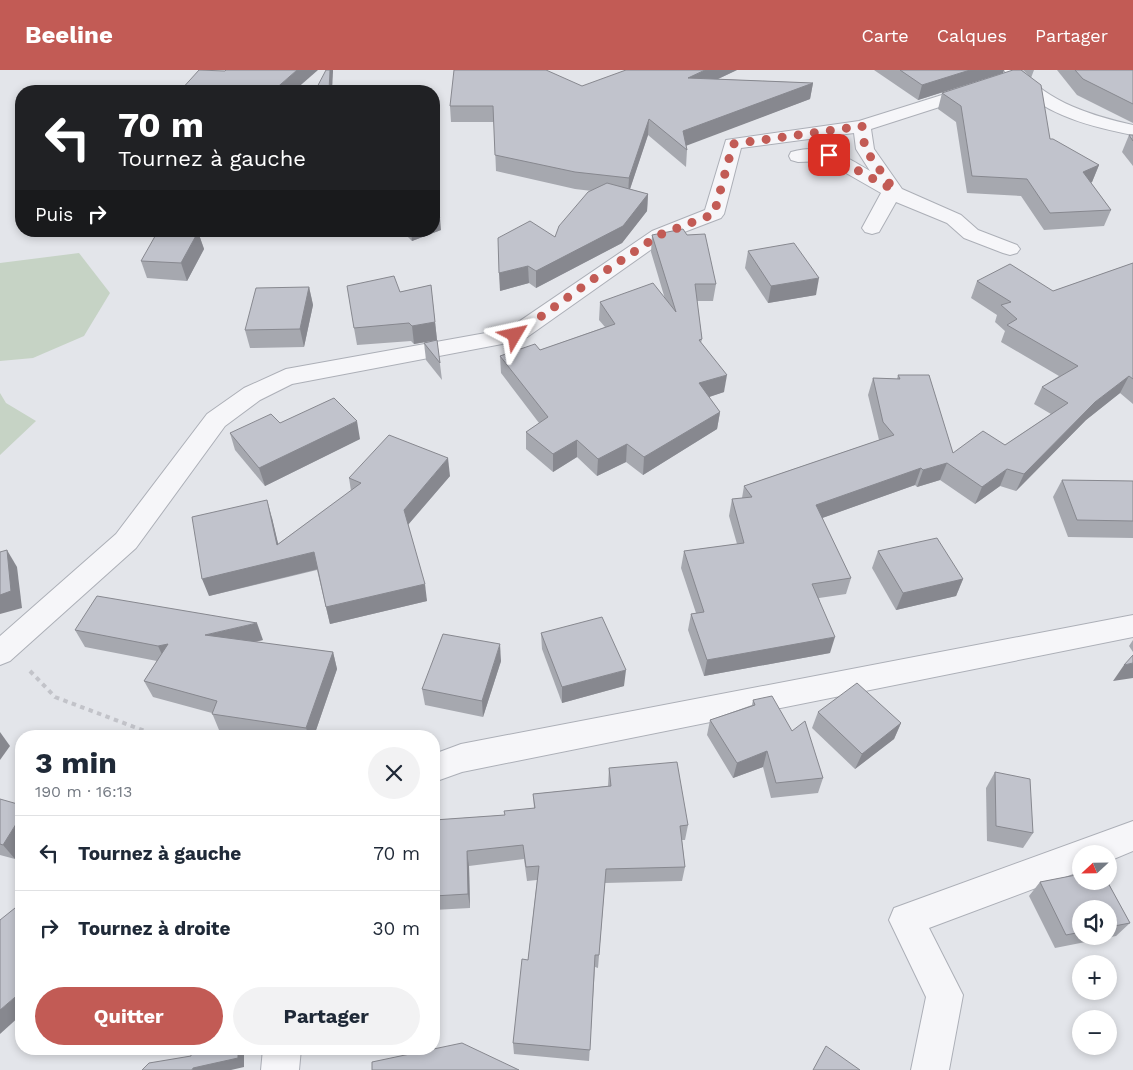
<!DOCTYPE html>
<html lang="fr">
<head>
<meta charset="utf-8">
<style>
	body { margin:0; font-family:"Work Sans",sans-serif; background:#f2f2f3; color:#1f2937; height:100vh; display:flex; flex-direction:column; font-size:19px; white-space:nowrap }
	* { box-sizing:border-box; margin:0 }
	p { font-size:16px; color:#747a83 }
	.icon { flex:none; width:28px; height:28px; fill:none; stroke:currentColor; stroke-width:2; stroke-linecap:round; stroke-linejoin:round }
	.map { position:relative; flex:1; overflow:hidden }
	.panel { position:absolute; left:15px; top:660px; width:425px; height:325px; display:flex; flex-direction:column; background:#fff; border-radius:20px; box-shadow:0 2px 8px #0003 }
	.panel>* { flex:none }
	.guide { position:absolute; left:15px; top:15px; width:425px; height:152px; border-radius:20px; box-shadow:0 2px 8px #0003; background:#202124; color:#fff; overflow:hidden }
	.needle { width:32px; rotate:248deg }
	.fabs { position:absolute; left:1072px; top:775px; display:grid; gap:10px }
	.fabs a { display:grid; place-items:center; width:45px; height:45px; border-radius:50%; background:#fff; box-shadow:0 2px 8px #0003; font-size:25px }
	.pin { position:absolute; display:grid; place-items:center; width:42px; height:42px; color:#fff; margin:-21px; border-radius:10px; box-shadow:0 2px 8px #0006 }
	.me { position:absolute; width:55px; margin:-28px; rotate:54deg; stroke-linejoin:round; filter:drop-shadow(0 0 4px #0008) }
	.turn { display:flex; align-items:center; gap:18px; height:105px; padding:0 20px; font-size:22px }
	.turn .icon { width:65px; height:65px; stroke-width:2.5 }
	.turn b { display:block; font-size:35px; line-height:42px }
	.then { display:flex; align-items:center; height:48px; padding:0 20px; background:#0003; gap:10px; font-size:19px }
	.round { display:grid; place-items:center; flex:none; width:52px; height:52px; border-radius:26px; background:#f2f2f3 }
	.headline { display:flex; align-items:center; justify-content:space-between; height:85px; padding:0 20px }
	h1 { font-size:30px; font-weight:700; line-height:38px }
	.primary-button { display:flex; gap:10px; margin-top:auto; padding:10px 20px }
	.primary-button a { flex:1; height:58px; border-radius:30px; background:#c25b55; color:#fff; font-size:20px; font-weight:700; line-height:58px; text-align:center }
	.primary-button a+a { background:#f2f2f3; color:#1f2937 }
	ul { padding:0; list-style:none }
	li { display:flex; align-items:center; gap:15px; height:75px; padding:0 20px; border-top:1px solid #e0e1e3 }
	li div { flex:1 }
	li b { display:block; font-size:19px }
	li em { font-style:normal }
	header { display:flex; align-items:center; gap:30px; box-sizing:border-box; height:70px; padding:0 25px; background:#c25b55; color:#fff }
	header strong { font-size:24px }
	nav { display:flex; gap:28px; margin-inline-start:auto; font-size:18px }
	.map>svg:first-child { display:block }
	.green { fill:#c6d3c5 }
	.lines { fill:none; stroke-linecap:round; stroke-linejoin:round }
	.street-casing { stroke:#acafb7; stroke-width:2 }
	.path { stroke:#c2c3c9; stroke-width:4; stroke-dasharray:4.5 4.5; stroke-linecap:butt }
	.street { fill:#f6f6f9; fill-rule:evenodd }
	.wall { fill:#a6a8af; fill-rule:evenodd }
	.shaded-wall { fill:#87888f }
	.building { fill:#c1c3cc; stroke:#87888f }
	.route { stroke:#c25b55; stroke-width:9; stroke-dasharray:0 16.2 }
</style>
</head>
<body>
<header>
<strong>Beeline</strong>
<nav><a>Carte</a><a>Calques</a><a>Partager</a></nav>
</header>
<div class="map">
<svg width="1133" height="1000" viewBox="0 0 1133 1000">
	<rect width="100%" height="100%" fill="#e3e5ea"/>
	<g class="green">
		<path d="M79,183l31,40 -26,43 -51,22 -33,3v-98z"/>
		<path d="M0,323l6,10 30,18 -36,34z"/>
	</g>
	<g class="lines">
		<g class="street-casing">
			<g id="street">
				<path d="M1004,0h17c28,33 72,46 112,55v10c-47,-9 -100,-23 -129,-65z"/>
				<path d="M977,14l6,1 3,4 -3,4 -112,36 3,20 28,40 59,26 17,15 39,15 3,4 -3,4 -7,2 -7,-2 -39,-15 -17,-15 -51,-21 -17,30 -7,2 -7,-2 -3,-4 19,-35 -56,-32 -27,1 -7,-2 -2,-4 2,-4c36,-9 50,2 79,19l-14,-22 -2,-16 -113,15 -17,66 -3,4 -55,21 -143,101 -231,44 -32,16 -35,26 -89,122 -126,113 -10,4v-29l116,-102 91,-120 37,-26 42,-19 222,-40 144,-98 53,-21 21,-70 133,-19z"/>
				<path d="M1133,545v22l-671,135 -28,10v-28l27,-10z"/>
				<path d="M1133,751v30l-24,10v-7h-28v17l-152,57 34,67 -14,75h-38l15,-73 -37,-77 5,-12z"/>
				<path d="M263,979h38l-2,21h-38z"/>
			</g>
		</g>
		<path class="path" d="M30,601l25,26 103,39"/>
		<use href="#street" class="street"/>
	</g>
	<g class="wall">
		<path d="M737,0l-19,9 95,4 -3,16 -124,46 1,5 -1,17 -38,-32 -18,54 18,5 -1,17 -25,32 -86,45 -7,-5 -29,8 55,-54 37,-46 -17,-2 -79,-18 -2,-49h-43l-1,-16 132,-20z"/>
		<path d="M874,0h130l-1,3 -85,27z"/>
		<path d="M1023,0h11l-3,8z"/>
		<path d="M1057,0h76v53l-56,-28z"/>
		<path d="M942,23l157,72 -7,17 -1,1 20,27 -7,16 -60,4 -23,-34 -54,-3 -11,-71 -18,-13z"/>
		<path d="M1129,65h4v31l-11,-14z"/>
		<path d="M441,160l-29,11 -10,-10h32z"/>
		<path d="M198,162l6,17 -17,32 -40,-3 -6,-17z"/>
		<path d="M652,165l64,49 -3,17h-16l5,38 -1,4 23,49 -15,5 11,15 -3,17 -74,46 -17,-13 -29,14 -20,-19 -24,15 -27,-23v-17l13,-9 -38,-50 -1,-17 40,-6 65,-23 -6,-7 1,-18 65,-3 -14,-47z"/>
		<path d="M748,181l68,44 -48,8 -23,-35z"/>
		<path d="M1133,193v141l-13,-11 -34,27 -70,71 -16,-5 -25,18 -35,-24 -23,7 -2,-2 -93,33 29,60 -5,16 -27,4 11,55 -126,23 -16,-46 3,-16 5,-1 -15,-45 3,-17 53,-7 -8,-28 3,-17 10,-1 2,-12 135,-46 -11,-45 5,-17 24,1 1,-4 55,78 52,-8 46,-31 -17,-10 8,-17 17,-11 -58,-34 4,-11 -10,-9 2,-7 -26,-17 6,-17 76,10z"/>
		<path d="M431,215l6,55 -23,4 -3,-3 -54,4 -3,-17 46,-36z"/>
		<path d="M309,217l4,18 -9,42 -54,1 -5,-18z"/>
		<path d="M437,270l5,40 -16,-20 -2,-17z"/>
		<path d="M280,353l80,16 -95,47 -30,-36 -5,-17z"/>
		<path d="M450,406l-42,49 19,76 -97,23 -13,-54 -108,26 63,-78 6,26 73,-53 -2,-13z"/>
		<path d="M1062,410l71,1v57l-65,-1 -15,-40z"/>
		<path d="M878,481l85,28 -7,17 -60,14 -24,-42z"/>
		<path d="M75,560l188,10 -9,2 79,10 4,17 -23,67h-51l-44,-6 -7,-17 -59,-16 -9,-16 13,-20 -72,-14z"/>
		<path d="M541,563l83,53 -62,17 -20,-54z"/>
		<path d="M1133,570v12l-4,-6z"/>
		<path d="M501,591l-18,56 -58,-12 -3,-16z"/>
		<path d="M753,630l39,31 31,47 -5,15 -47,5 -8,-31 -30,11 -26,-43 3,-15 42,-15z"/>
		<path d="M818,642l83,11 -7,16 -39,30 -43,-41z"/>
		<path d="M609,698l79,57 -3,15h-3l3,27 -3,14 -77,2 -7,85 -3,-1 -6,94 -75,-7 -1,-11 15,-83 9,-80 -10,1 -3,-22 -55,7 1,42 -36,2v-90l71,-5 29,-7 -1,-14 75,-8z"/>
		<path d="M995,702l38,61 -10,15 -36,-7 -1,-53z"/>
		<path d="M0,729l15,60 -15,-4z"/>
		<path d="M1081,804v7h26l23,42 -14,13 -61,12 -26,-52 11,-14zM1081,839h28v27h-28z"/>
	</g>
	<g class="shaded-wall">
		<path d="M297,0h21l-24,21h-21z"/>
		<path d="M330,0h3v2l-1,19h-3z"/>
		<path d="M705,0h32l-51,24 2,-16z"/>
		<path d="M970,0h34l-1,3 -85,27 4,-15z"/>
		<path d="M813,13l-3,16 -127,48v-16z"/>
		<path d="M649,49l-1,16 -20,60 1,-17z"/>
		<path d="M1099,95l-7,17 -16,6 7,-16z"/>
		<path d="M648,124l-1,17 -25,32 -86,45v-17z"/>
		<path d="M440,148l1,12 -29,11 -1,-10h23v-11z"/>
		<path d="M198,162l6,17 -17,32 -6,-18z"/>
		<path d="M528,196l1,17 -29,8 -1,-18z"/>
		<path d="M819,208l-3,17 -48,8 3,-17z"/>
		<path d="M309,217l4,18 -9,42 -4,-18z"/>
		<path d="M435,252l2,18 -23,4 -2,-18z"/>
		<path d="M727,305l-3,17 -27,9 2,-18z"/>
		<path d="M1129,306l-9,17 -34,27 -70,71 8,-17 71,-72z"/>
		<path d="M720,342l-3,17 -74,46 1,-18z"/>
		<path d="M357,351l3,18 -95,47 -6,-18z"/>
		<path d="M577,370v17l-24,15v-18z"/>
		<path d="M627,374l-1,18 -29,14 1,-17z"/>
		<path d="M448,388l2,18 -44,51 -2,-17z"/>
		<path d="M947,393l-7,17 -23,7 6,-17z"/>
		<path d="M921,398l-6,17 -104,37 5,-17z"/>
		<path d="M1007,399l-7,17 -25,18 7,-17z"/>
		<path d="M267,430l5,18 10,42 32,-8 4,17 -109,27 -7,-17 75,-34z"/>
		<path d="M7,480l10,17 5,41 -22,6v-19z"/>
		<path d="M963,509l-7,17 -60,14 7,-17z"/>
		<path d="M425,514l2,17 -97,23 -4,-17z"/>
		<path d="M257,553l6,17 -51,12 -7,-17z"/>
		<path d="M835,567l-5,16 -126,23 3,-16z"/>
		<path d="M168,574l-2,19 -8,-17z"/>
		<path d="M500,574l1,17 -18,56 -1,-16z"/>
		<path d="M333,582l4,17 -23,67h-5l-3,-8z"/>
		<path d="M1133,593v15l-20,3 11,-16z"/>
		<path d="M626,600l-2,16 -62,17v-16z"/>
		<path d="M901,653l-7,16 -39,30 7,-15z"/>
		<path d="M0,662l10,14 -10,14z"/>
		<path d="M767,681l-4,16 -30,11 4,-15z"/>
		<path d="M21,746v34l-6,9 -12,-14z"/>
		<path d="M467,781l2,15 1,42 -2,-14z"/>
		<path d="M21,922v23l-21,19v-24z"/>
		<path d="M238,979h6v18l-13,3h-39l1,-2z"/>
	</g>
	<g class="building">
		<path d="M199,0l26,1 1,-1h71l-24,21h-93z"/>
		<path d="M326,0h4l-1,21h-14z"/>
		<path d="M454,0h92l36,16 44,-16h79l-17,8 125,5 -130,48 4,19 -38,-31 -20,59 -54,-6 -80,-17 -2,-49h-43z"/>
		<path d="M900,0h70l-48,15z"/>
		<path d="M1013,0h8l20,15 9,54h3l46,26 -16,7 28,38 -61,3 -23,-34 -55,-3 -11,-70 -19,-13z"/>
		<path d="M1075,0h58v34l-50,-25z"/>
		<path d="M1129,65h4v6z"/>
		<path d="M607,113l41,11 -25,32 -87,45 -8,-5 -29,7 -1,-35 32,-17 25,16 4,-11 29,-34z"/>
		<path d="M434,140l6,8 -6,2z"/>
		<path d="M683,159l4,6 18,-1 11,50h-21l7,55 -3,1 28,35 -28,8 21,29 -76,45 -17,-13 -29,15 -21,-19 -24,14 -27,-22 22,-15 -48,-61 35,-12 5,6 75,-26 -15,-22 53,-19 23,29 -24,-77z"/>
		<path d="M158,161h30l10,1 -17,31 -40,-2z"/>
		<path d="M794,173l25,35 -48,8 -23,-35z"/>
		<path d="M1133,193v116l-4,-3 -34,26 -71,72 -17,-5 -25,18 -35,-24 -24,7 -2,-2 -105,37 35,73 -39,6 23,53 -128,23 -16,-46 13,-2 -20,-61 60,-8 -12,-44 20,-2 -8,-11 150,-51 -11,-13 -10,-44 27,1 -2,-4h31l24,78 30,-22 22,14 63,-42 -26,-16 36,-21 -71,-41 10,-6 -16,-14 10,-3 -34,-21 33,-17 43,27z"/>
		<path d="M394,206l6,16 31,-7 4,37 -23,4 -3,-3 -55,5 -7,-42z"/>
		<path d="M309,217l-9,42 -55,1 11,-42z"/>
		<path d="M437,270l3,23 -16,-20z"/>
		<path d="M334,328l23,23 -98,47 -29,-35 41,-19 9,9z"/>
		<path d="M389,365l59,23 -44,52 21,74 -99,23 -12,-55 -112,27 -10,-62 75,-17 10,45 84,-62 -12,-5z"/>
		<path d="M1062,410l71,1v40l-56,-1z"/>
		<path d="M937,468l26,41 -60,14 -25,-42z"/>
		<path d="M7,480l4,41 -11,4v-43z"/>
		<path d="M97,526l160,27 -52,12 128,17 -27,76 -94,-14 5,-13 -73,-20 24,-37 -10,2 -83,-16z"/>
		<path d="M602,547l24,53 -64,17 -21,-54z"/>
		<path d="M443,564l57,10 -18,57 -60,-12z"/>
		<path d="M1133,585v8l-9,2z"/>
		<path d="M857,613l44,40 -39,31 -44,-42z"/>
		<path d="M772,626l20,35 13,-10 18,57 -47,5 -9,-32 -30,12 -27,-43 45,-15 -2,-5z"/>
		<path d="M677,692l11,63 -8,1 5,41 -79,2 -7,86h-4l-5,95 -77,-7 9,-84 6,1 11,-94 -13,1 -3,-22 -56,6 1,43 -34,2v-76l71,-5 -1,-4 31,-3 -2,-14 78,-8 -2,-18z"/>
		<path d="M995,702l35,7 3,54 -37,-7z"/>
		<path d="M0,729l21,6v11l-18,29 -3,-1z"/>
		<path d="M1081,804v7h26l23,42 -21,4v-18h-28v23l-15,3 -26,-53z"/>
		<path d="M15,838l6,8v76l-21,18v-90z"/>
		<path d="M462,973l57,27h-147v-8z"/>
		<path d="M826,976l34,24h-47z"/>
		<path d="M191,979h47v9l-45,10 -1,2h-50l7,-7 42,-7z"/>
	</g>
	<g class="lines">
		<path class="route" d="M515,265l77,-55 67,-45 55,-21 19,-70 129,-18 3,23 29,41 -65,-35"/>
	</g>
</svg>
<div class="fabs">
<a><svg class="needle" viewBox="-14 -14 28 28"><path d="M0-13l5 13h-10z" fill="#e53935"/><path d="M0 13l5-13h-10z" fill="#747a83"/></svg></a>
<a><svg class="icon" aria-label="sound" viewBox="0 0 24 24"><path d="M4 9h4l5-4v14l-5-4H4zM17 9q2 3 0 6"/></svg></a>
<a>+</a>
<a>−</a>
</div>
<div class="pin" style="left:829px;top:85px;background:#d93025"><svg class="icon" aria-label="arrive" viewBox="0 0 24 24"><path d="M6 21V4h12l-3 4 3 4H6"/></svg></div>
<svg class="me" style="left:515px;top:265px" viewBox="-20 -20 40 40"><path d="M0-17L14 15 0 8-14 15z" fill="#c25b55" stroke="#fff" stroke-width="4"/></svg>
<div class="guide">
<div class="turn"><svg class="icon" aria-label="left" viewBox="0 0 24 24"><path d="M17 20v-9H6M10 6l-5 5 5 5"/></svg><div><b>70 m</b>Tournez à gauche</div></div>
<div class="then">Puis<svg class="icon" aria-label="right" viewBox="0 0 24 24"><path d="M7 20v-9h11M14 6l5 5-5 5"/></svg></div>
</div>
<section class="panel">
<div class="headline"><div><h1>3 min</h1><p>190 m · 16:13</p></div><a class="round"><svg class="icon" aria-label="close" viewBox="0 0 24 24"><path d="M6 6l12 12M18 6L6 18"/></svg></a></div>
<ul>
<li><svg class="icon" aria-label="left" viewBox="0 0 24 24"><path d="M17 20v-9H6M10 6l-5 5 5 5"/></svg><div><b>Tournez à gauche</b></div><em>70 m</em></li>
<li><svg class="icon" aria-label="right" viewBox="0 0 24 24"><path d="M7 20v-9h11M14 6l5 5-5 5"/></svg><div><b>Tournez à droite</b></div><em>30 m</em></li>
</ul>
<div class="primary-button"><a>Quitter</a><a>Partager</a></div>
</section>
</div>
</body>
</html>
